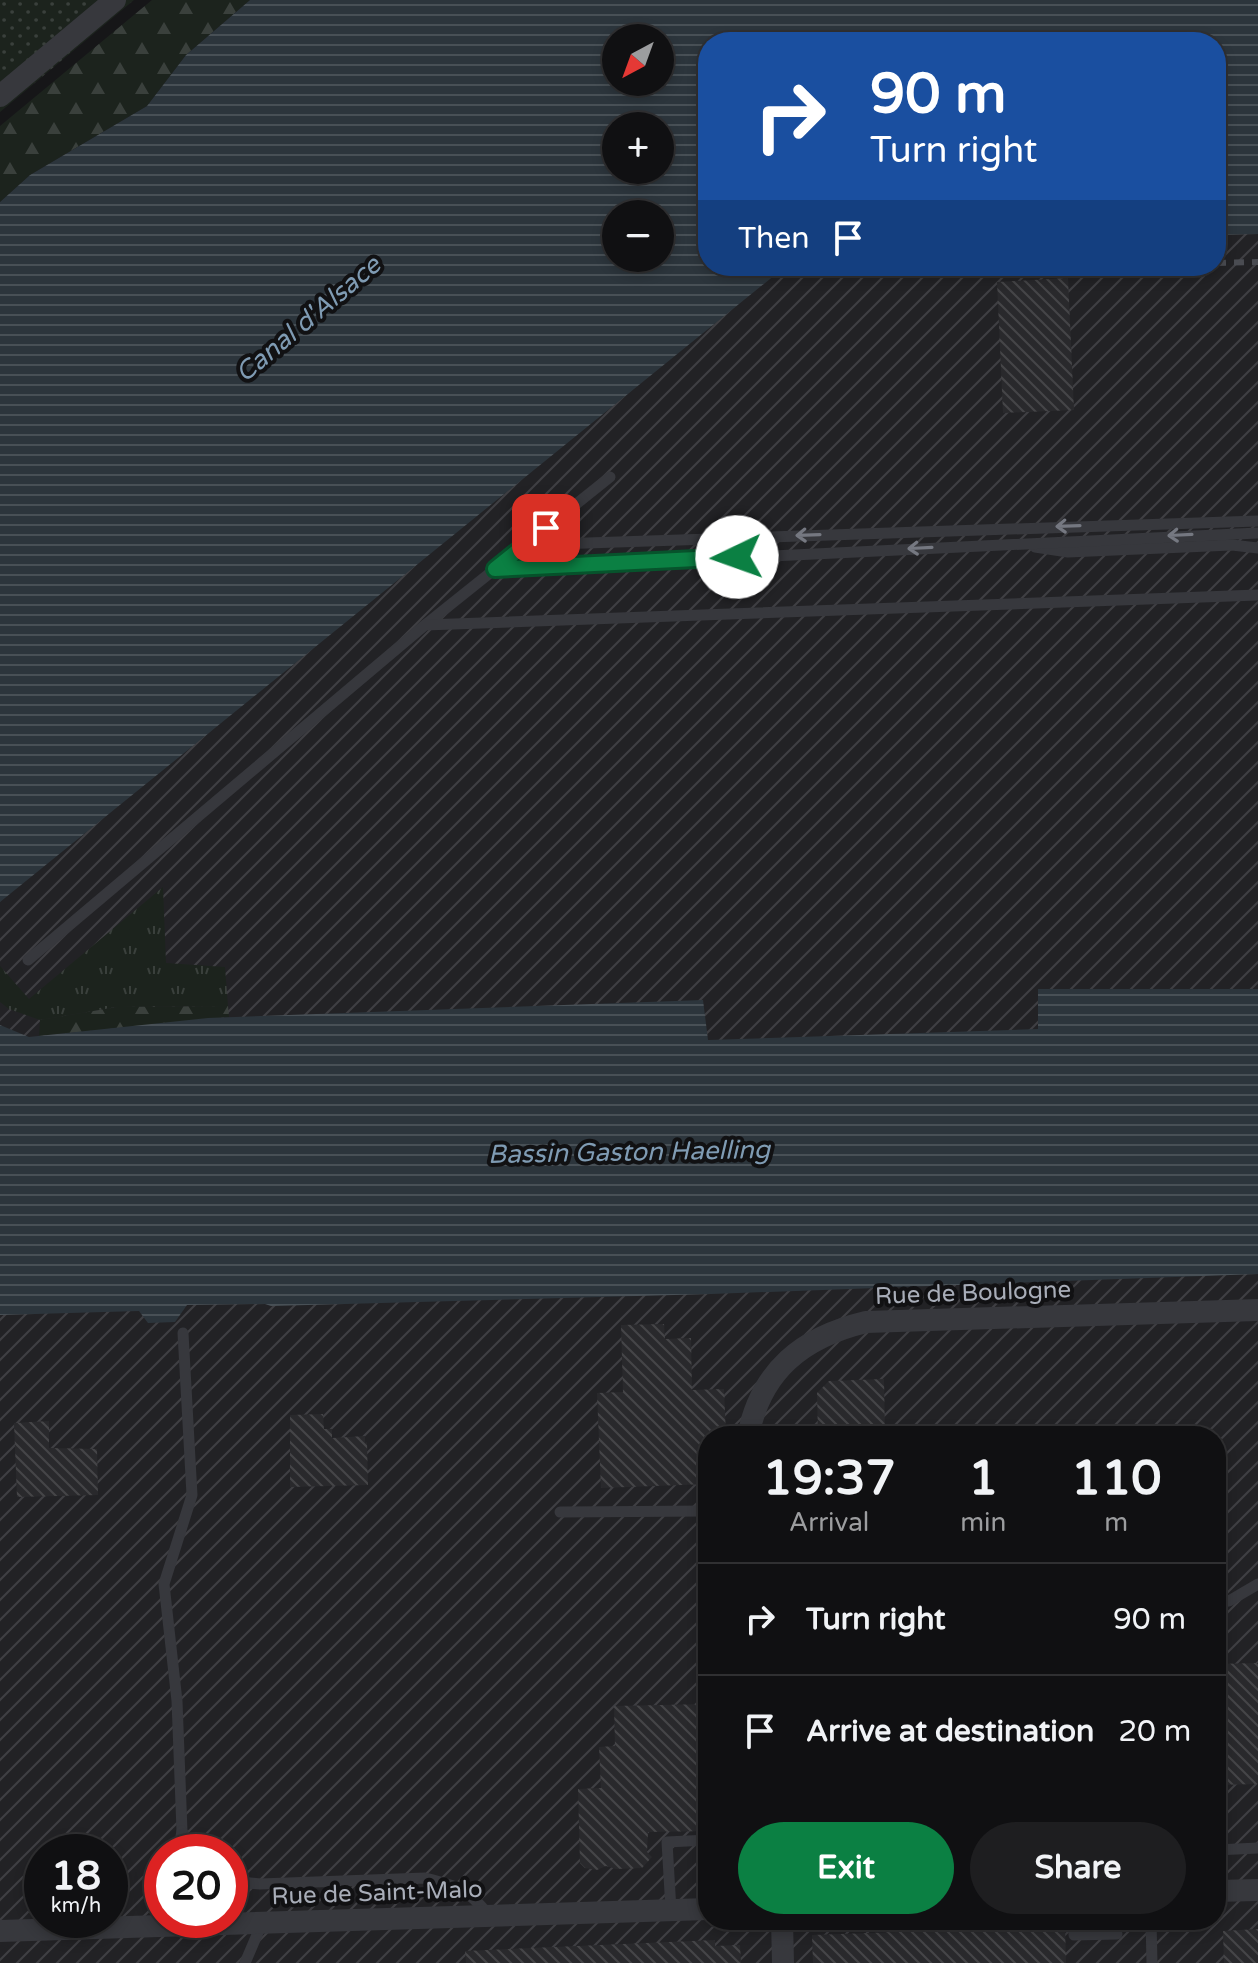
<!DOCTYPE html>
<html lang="en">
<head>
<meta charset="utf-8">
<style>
	body { margin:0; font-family:"Varela Round",sans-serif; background:#1e1e20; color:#f1f3f6; height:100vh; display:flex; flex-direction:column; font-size:30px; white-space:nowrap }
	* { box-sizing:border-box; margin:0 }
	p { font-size:26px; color:#9c9d9f }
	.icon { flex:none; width:44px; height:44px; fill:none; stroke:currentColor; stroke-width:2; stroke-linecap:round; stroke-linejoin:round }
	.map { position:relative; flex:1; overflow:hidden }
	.panel { position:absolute; left:698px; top:1426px; width:528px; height:504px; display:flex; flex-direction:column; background:#101012; border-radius:32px; box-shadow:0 4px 12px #0003,0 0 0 2px #303032 }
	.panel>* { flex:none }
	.top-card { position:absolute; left:698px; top:32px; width:528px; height:244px; border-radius:32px; box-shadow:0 4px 12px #0003,0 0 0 2px #303032; background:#1a4fa0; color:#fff; overflow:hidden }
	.needle { width:52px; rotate:221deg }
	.fabs { position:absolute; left:602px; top:24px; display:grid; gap:16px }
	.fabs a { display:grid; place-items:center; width:72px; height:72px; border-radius:50%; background:#101012; box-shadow:0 4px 12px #0003,0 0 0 2px #303032; font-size:40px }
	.speed { position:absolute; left:24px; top:1834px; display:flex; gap:16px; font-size:40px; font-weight:700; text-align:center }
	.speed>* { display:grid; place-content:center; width:104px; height:104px; border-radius:50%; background:#101012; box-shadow:0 4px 12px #0003,0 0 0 2px #303032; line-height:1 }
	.speed small { font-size:20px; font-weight:400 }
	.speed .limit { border:12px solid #d22; background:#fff; color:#111 }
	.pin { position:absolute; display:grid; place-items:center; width:68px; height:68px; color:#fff; margin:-34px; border-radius:16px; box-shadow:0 4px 12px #0006 }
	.me { position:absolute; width:88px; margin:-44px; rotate:267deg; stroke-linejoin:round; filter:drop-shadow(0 0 6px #0008) }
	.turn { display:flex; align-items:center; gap:28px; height:168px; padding:0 40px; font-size:36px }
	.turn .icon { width:104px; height:104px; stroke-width:2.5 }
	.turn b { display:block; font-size:56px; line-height:68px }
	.then { display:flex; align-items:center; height:76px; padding:0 40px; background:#0003; gap:16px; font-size:30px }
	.eta { display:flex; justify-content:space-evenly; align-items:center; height:136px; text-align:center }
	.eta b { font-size:48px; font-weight:800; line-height:56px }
	.button { display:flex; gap:16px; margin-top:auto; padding:16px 40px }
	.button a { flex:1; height:92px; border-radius:48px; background:#0b8043; color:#fff; font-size:32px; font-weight:800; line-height:92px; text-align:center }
	.button a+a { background:#1e1e20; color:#f1f3f6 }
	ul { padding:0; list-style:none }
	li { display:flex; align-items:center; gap:24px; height:112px; padding:0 40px; border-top:2px solid #303032 }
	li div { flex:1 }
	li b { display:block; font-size:30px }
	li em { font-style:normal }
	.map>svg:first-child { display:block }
	.industrial { fill:url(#industrial-furrows); fill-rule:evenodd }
	.grass { fill:url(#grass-tufts) }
	.forest { fill:url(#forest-firs) }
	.park { fill:url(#park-dots) }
	.water { fill:url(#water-rules); fill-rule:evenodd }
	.building { fill:url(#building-back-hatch) }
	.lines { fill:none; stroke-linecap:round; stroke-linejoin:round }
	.lane { stroke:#37383d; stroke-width:11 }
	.street { stroke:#37383d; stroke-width:22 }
	.rail { stroke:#4a4c52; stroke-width:6; stroke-dasharray:10 8; stroke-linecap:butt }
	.oneway { stroke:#757881 }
	.route-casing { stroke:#07532c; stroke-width:20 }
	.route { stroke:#0b8043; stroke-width:14 }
	.labels { text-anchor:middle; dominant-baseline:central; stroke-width:8; stroke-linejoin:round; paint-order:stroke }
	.street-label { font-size:24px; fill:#a8adb8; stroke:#111113 }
	.water-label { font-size:26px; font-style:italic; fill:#7f9bb3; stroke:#111113 }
</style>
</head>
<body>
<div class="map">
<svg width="1258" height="1963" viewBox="0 0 1258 1963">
	<defs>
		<pattern id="industrial-furrows" width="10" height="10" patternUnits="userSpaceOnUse" patternTransform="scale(2)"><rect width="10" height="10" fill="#222225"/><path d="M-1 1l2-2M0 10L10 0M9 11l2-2" fill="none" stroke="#3f3f43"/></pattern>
		<pattern id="grass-tufts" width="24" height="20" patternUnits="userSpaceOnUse" patternTransform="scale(2)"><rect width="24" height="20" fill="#1c231d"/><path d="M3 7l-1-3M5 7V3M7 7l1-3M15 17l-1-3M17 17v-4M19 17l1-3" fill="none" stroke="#3a403c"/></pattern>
		<pattern id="forest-firs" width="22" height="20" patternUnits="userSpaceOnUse" patternTransform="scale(2)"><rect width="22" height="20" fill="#1c231d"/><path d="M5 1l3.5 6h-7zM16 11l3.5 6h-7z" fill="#3a403c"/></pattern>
		<pattern id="park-dots" width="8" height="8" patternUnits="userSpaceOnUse" patternTransform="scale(2)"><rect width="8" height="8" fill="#1c231d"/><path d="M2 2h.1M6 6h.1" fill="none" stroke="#3a403c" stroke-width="1.8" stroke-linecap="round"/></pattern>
		<pattern id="water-rules" width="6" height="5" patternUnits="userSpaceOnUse" patternTransform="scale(2)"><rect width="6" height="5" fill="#2c353c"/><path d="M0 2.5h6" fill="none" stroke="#485056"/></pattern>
		<pattern id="building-back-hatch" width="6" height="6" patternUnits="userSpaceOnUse" patternTransform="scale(2)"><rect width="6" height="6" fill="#29292c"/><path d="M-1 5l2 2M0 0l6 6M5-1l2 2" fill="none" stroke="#454548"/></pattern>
	</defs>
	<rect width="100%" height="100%" fill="#161618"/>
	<path class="industrial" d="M1258,0v1963h-1258v-1208l660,-497 48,8h508v-224zM708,1436h508v484h-508zM42,1852h68v68h-68zM162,1852h68v68h-68z"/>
	<path class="grass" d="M163,887l3,76 59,4 3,39 -111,1 -77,13 -31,-11 -9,-7v-36l29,33z"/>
	<g class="forest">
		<path d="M152,0h98l-64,55 -39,51 -117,69 -30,27v-76z"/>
		<path d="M228,1006l1,11 -190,19 1,-16 77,-13z"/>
	</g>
	<path class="park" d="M0,0h134l-134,112z"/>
	<g class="water">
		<path d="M250,0h1008v234l-42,1v-193h-508v224h78l-786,636v-700l30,-27 117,-69 39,-51zM616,38h44v44h-44zM616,126h44v44h-44zM616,214h44v44h-44z"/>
		<path d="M1038,989h220v285l-547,20 -440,12 -6,-2 -78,1 -12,17 -27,1 -9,-12 -139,4v-290l29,12 179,-19 495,-18 5,40 330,-11z"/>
	</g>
	<g class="building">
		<path d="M1068,278l6,132 -71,3 -6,-131z"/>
		<path d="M664,1324l1,15 26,-1 1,52 32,-1 2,47h-18v48l-107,4 -4,-95 26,-1 -2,-67z"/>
		<path d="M884,1379l1,57h-67l-1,-43 12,-12z"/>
		<path d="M323,1414l1,15h8v9l33,-2v7l2,-1 1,43 -78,2v-72z"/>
		<path d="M49,1421v27l48,1 1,46 -81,2 -3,-74z"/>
		<path d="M1258,1663v121l-42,1v-121z"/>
		<path d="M708,1704v127l-60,1 -1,20 5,5 -10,11 -26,1 -10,-3 -9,4 -12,-2 -5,-5 -2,-74 23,-1 -2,-41 16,-1 -1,-40z"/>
		<path d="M1065,1926l1,37h-253l-1,-28z"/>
		<path d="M1258,1929v34h-34l-1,-32z"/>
		<path d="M715,1940v6l25,-1 1,18h-275l-1,-12z"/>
	</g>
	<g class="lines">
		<g class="lane">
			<path d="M525,545l733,-24"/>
			<path d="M1035,547l33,5 164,-7 26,3"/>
			<path d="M495,569l763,-36"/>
			<path d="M425,625l185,-148"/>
			<path d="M28,960l397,-335 833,-30"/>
			<path d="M183,1333l9,162 -28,89 13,117 5,130 10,21"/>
			<path d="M560,1512l148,-1"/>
			<path d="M1216,1604l13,-3 29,-17"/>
			<path d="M1216,1850l42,-2"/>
			<path d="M178,1852l4,-21"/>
			<path d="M230,1881l30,3 165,-6c34,8 41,10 64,37"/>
			<path d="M671,1910l-4,-68 41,-2"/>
			<path d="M1074,1920v15l43,-1"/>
			<path d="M1151,1920l1,43"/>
			<path d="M245,1963l17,-40"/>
		</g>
		<g class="street">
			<path d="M0,96l115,-96"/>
			<path d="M748,1436c13,-66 55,-99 118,-114l392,-12"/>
			<path d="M1216,1891l42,-1"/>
			<path d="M782,1920l1,43"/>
			<path d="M0,1931l708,-22"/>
		</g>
		<g class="rail">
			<path d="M1216,263l42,-1"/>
			<path d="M1068,269l77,-3"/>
		</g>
	</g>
	<defs><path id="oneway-shaft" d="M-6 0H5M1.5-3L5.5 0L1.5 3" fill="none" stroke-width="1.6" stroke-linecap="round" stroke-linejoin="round" transform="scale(2)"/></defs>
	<g class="oneway">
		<use href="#oneway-shaft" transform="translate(1068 526) rotate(178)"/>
		<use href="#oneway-shaft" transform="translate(808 535) rotate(178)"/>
		<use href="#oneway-shaft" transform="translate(1180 535) rotate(177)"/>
		<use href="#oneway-shaft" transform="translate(920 548) rotate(177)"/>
	</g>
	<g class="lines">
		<g class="route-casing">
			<path id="route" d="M546,528l-51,41 242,-12"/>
		</g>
		<use href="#route" class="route"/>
	</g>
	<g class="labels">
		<g class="street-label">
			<text transform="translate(973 1293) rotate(-2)">Rue de Boulogne</text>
			<text transform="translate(377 1893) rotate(-2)">Rue de Saint-Malo</text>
		</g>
		<g class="water-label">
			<text transform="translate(308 319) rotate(-40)">Canal d'Alsace</text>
			<text transform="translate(629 1152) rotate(-1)">Bassin Gaston Haelling</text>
		</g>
	</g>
</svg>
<div class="fabs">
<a><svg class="needle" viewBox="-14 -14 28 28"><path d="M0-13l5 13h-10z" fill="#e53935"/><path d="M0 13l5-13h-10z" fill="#9c9d9f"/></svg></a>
<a>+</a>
<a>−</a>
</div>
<div class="speed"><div>18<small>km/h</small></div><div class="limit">20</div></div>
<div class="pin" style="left:546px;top:528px;background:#d93025"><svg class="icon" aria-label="arrive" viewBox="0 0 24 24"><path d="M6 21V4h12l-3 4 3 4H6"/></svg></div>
<svg class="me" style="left:737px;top:557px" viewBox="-20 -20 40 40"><circle r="19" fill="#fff"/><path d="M0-13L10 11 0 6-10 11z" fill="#0b8043"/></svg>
<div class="top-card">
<div class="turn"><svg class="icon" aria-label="right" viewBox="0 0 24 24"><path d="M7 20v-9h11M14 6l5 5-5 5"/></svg><div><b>90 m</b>Turn right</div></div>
<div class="then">Then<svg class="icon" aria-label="arrive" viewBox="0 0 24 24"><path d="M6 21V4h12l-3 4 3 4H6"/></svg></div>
</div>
<section class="panel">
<div class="eta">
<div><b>19:37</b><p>Arrival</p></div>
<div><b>1</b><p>min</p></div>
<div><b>110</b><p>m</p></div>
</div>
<ul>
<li><svg class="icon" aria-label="right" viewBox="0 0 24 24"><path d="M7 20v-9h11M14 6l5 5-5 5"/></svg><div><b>Turn right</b></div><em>90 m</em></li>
<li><svg class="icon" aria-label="arrive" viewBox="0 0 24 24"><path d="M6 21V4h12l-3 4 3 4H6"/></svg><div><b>Arrive at destination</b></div><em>20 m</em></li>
</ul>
<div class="button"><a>Exit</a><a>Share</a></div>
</section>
</div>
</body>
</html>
